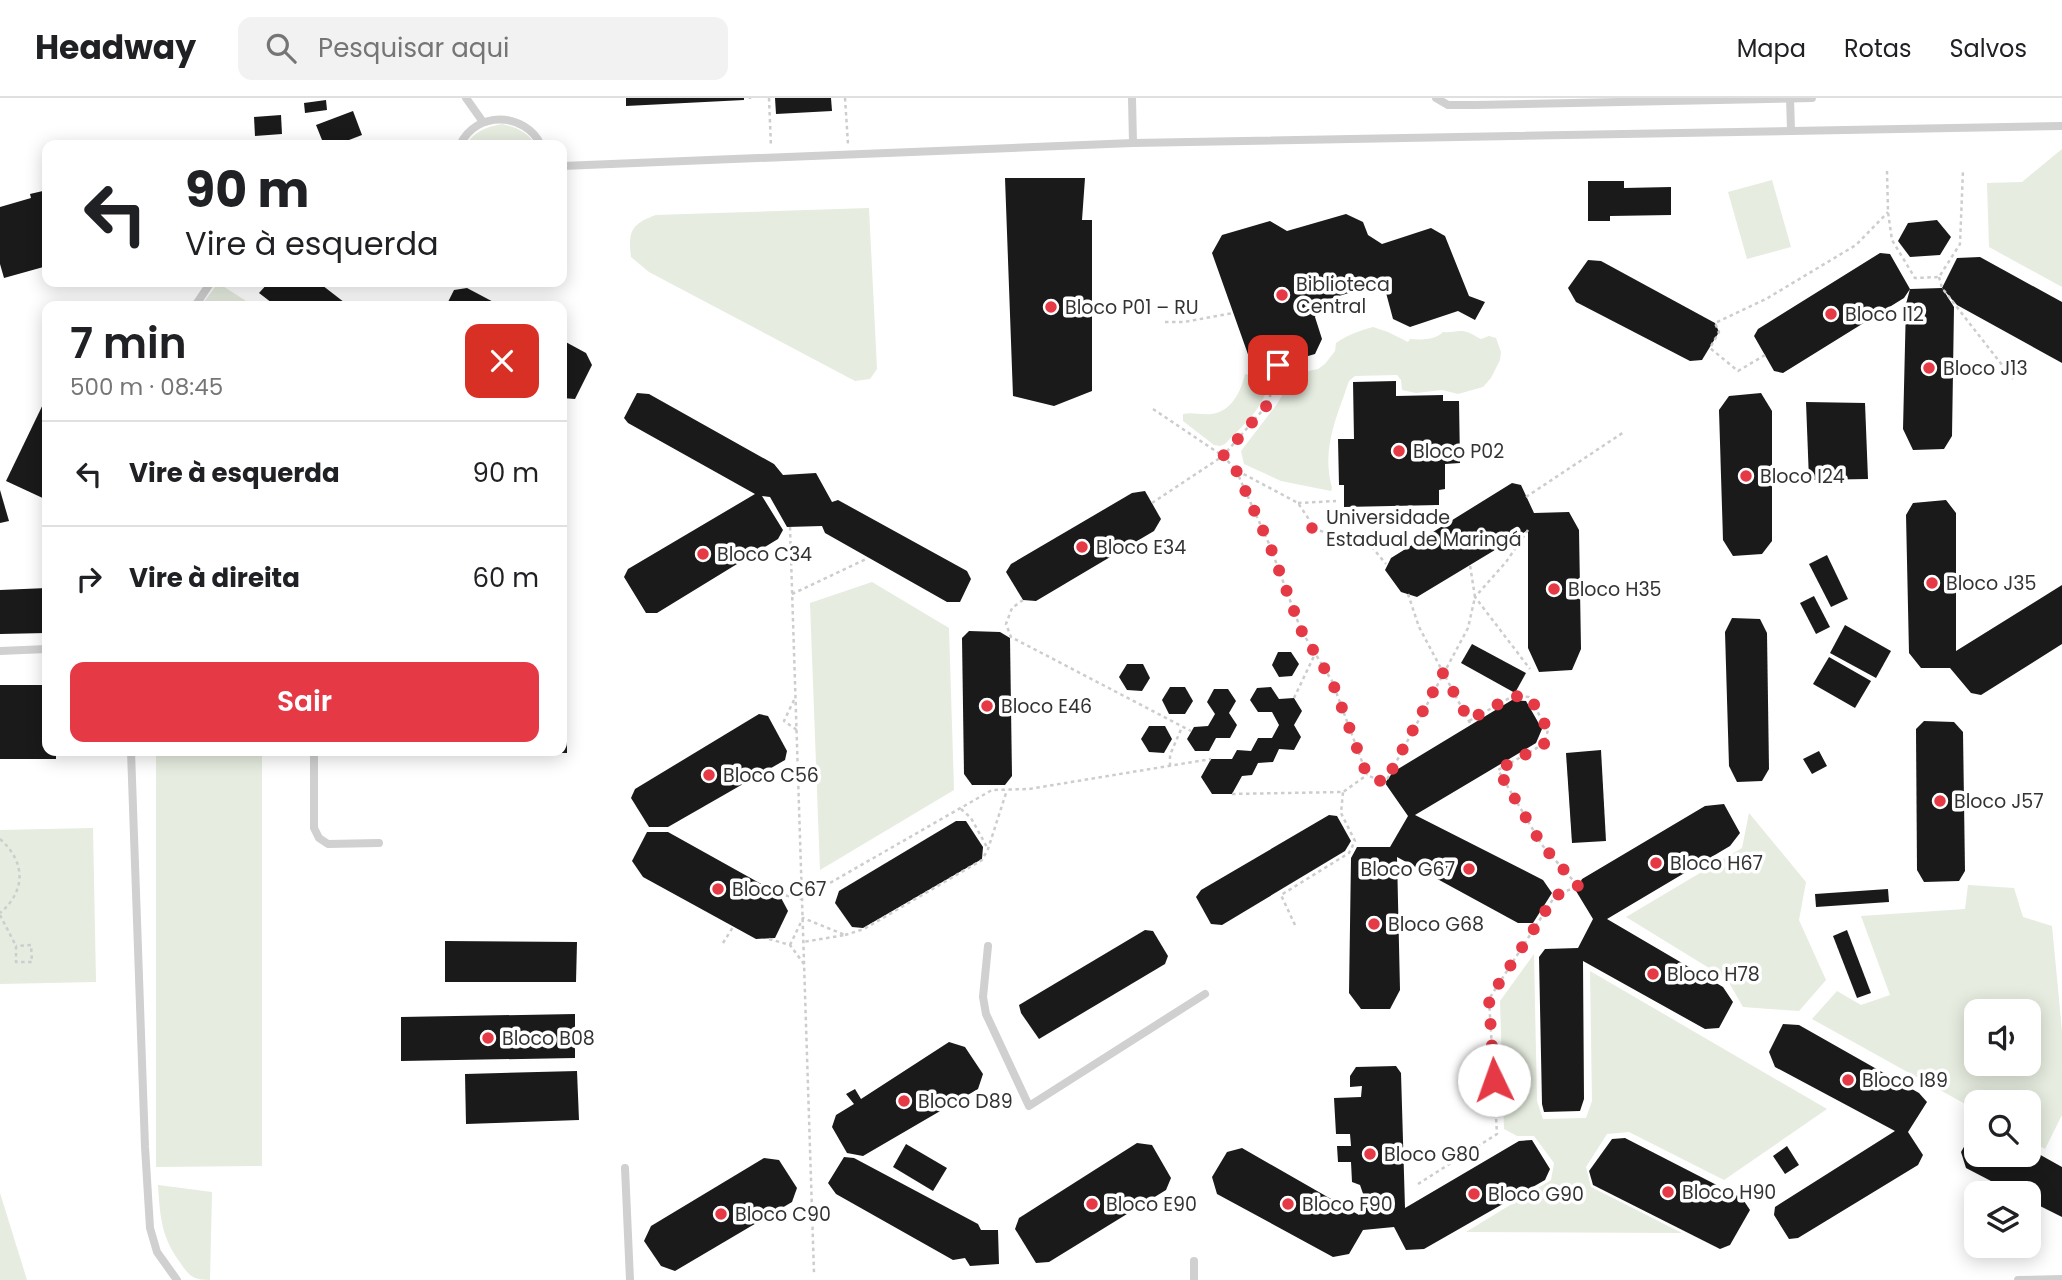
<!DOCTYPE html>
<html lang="pt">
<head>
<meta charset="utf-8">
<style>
	body { margin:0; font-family:Poppins,sans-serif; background:#f2f2f2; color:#202124; height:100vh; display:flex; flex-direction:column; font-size:26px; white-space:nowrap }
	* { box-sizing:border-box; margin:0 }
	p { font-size:23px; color:#757577 }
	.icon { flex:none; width:38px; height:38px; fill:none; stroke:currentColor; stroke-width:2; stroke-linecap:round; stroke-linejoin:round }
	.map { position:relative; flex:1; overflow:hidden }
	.panel { position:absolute; left:42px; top:203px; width:525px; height:455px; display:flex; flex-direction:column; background:#fff; border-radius:14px; box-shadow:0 4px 18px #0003 }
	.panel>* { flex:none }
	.top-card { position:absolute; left:42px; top:42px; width:525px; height:147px; border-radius:14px; box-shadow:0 4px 18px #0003; background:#fff; color:#202124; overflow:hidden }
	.tools { position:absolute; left:1964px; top:901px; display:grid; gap:14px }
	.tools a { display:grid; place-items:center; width:77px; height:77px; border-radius:14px; background:#fff; box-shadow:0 4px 18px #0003; font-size:35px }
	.pin { position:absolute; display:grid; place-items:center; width:60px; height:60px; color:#fff; margin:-30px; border-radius:14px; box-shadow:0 4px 10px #0006 }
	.me { position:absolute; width:77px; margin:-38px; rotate:357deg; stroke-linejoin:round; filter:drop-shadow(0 0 5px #0008) }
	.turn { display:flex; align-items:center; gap:24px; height:147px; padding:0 28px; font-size:32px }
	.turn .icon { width:91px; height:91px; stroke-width:2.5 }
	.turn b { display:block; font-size:49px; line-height:60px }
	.round { display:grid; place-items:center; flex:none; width:74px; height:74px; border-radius:14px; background:#f2f2f2 }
	.head { display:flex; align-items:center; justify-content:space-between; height:119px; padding:0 28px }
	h1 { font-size:42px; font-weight:600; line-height:52px }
	.primary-button { display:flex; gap:14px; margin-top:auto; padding:14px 28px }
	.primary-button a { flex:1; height:80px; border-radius:14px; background:#e63946; color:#fff; font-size:28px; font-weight:600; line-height:80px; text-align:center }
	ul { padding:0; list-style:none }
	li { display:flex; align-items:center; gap:21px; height:105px; padding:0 28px; border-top:2px solid #e0e0e0 }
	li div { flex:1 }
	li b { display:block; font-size:26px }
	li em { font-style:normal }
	header { display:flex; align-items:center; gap:42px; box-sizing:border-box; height:98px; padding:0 35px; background:#fff; border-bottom:2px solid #e0e0e0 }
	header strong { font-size:33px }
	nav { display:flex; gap:38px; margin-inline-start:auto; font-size:24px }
	.search { width:490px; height:63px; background:#f2f2f2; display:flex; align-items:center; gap:18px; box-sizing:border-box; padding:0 24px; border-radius:14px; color:#757577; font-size:26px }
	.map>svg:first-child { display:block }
	.green { fill:#e6ecdf; fill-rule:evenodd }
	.building { fill:#1a1a1a }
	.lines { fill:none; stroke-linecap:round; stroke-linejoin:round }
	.path { stroke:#cdcdcd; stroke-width:2.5; stroke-dasharray:3.5 3.5; stroke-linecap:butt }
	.service { stroke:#d0d0d0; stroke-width:8 }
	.route { stroke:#e63946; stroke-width:12; stroke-dasharray:0 21.6 }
	.poi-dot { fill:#e63946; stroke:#fff; stroke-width:2.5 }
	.labels { text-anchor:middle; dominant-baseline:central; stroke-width:7; stroke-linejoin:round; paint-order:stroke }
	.poi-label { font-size:19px; fill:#333; stroke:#fff; text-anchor:start }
</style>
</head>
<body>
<header>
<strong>Headway</strong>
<div class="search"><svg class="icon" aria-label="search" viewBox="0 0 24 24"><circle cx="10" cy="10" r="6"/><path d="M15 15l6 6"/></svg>Pesquisar aqui</div>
<nav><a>Mapa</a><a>Rotas</a><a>Salvos</a></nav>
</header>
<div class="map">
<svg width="2062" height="1182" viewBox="0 0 2062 1182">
	<rect width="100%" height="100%" fill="#fff"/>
	<g class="green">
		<path d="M502,26c15,3 25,8 34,21h-70c9,-14 20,-18 36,-21z"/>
		<path d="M2062,51v138l-73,-40 -2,-64 35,-1z"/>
		<path d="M1772,82l19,67 -44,12 -19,-67z"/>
		<path d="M869,110l8,161 -7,10 -15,2 -206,-109 -18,-15c-3,-26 0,-33 25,-42z"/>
		<path d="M218,185l36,23h-53z"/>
		<path d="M1373,229l15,5 20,10 2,-3c11,1 25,1 33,-7 7,1 11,-1 17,-1 7,-1 15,5 21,8l8,-3 7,2 5,14 -1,8 -9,18 -8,9 -25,7 -16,-4 -26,3 -14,-3 -1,-10 -4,-5 -42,1 -6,5c-12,36 -28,67 -17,107l-1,3 -50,-10 -37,-17 -3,-13 36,-47 15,-26 7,-5 19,-4 7,-5 10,-13 1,-8c11,-8 23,-12 37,-16z"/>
		<path d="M1245,276c8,1 18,8 22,14 -5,22 -27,40 -42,56l-5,2 -6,-1 -31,-24v-7c9,-2 18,1 28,0 20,-2 30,-22 34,-40z"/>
		<path d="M872,484l77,46 5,162 -134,80 -10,-267z"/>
		<path d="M156,653h106v415l-106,1z"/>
		<path d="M1749,715l57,69 -7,38 27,60 -27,31 -56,-4 -16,-28 -101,-62 116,-69z"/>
		<path d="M93,730l3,154 -96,2v-154z"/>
		<path d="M1968,787l46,3 9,29 29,9 10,105v84l-17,34 -17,-9v-38h-52v8l-164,-91 25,-28 24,14 29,-10 -29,-79 104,-7zM1976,914h52v52h-52z"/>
		<path d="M1534,856l3,147 6,18 43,-1 6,-17 -2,-130 237,138 -103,71 -95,-48 -22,2 -21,33 5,20 91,46 -216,-1 85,-52 3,-17 -20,-27h-17l-13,-7 -4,-128z"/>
		<path d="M158,1087l54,7 -2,88c-19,0 -21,-5 -31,-19 -18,-25 -19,-46 -21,-76z"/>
		<path d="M0,1095l27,87h-27z"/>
	</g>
	<g class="building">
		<path d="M626,0h118v2l-118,6z"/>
		<path d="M775,0h56l1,13 -56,3z"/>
		<path d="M326,2l1,10 -22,3 -1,-10z"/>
		<path d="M353,13l9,24 -26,10h-12l-8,-20z"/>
		<path d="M281,17l1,19 -27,2 -1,-19z"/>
		<path d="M1005,80h80l-3,42h10v171l-38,15 -41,-10z"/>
		<path d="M1588,83h36v7l47,-1v28l-61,1v5h-22z"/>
		<path d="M47,92v76l-43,12 -4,-14v-57l31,-9 -1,-4z"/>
		<path d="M1346,116l17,8 5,13 14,9 49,-16 14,8 24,60 16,6 -10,18 -17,-9 -48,16 -17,-8 -8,-30 -14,-3 -48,15 -8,16 7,22 -7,15 -48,14 -17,-8 -38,-107 10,-18 48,-14 17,10z"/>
		<path d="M1937,122l14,17 -11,18 -30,2 -12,-16 10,-18z"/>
		<path d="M1880,155l10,1 20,35 32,-1 12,19 -2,129 -8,13 -31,1 -10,-21 3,-125 4,-15 -6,9 -121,75 -9,-2 -20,-35 4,-7z"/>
		<path d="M1980,159l82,45v61l-105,-58 -15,-17 15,-30z"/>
		<path d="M1588,162l13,1 114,62 4,9 -17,28 -12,1 -114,-59 -8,-14z"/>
		<path d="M269,184h49l31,24h-73l-17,-13z"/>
		<path d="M467,190l34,18h-55l8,-16z"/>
		<path d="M562,242l24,13 6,12 -17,34 -13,-1z"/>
		<path d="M1396,283v15l47,-1v6h16l1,62 -15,1v25l-6,1v15l-95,2v-22h-5l-1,-46h16l-1,-57z"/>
		<path d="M637,295l12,1 125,70 9,11 33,-2 16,29 6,-2 129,71 4,8 -11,23h-13l-122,-69 -3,-7 -35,1 -17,-30 -8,-1 21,34 -5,9 -121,74h-11l-22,-36 4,-8 127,-75 -127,-71 -4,-5z"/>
		<path d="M1761,295l11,18v130l-10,13 -29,2 -10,-16 -4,-130 10,-14z"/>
		<path d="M47,298v104l-41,-19z"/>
		<path d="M1806,304l59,1 3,76 -59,1z"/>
		<path d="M1512,385l9,2 13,28 35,-1 10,18 2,119 -9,21 -33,2 -11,-24v-118l-111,67 -16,-5 -16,-22 6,-12z"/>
		<path d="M0,392l9,31 -9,2z"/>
		<path d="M1145,393l16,28 -7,12 -118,70 -13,-1 -17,-28 5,-8 121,-71z"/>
		<path d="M1946,402l10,13v138l106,-66v59l-81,51 -10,-2 -21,-25h-29l-12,-15 -3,-138 7,-12z"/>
		<path d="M1827,457l21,44 -17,8 -22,-43z"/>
		<path d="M47,490v45l-47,1v-44z"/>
		<path d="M1814,498l16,31 -14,7 -16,-31z"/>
		<path d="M1732,520l28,1 7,14 2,136 -7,12 -25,1 -8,-16 -4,-134z"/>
		<path d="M1845,527l46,26 -15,27 -46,-25z"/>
		<path d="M969,533l31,1 10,6 2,138 -7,9h-33l-8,-11 -2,-136z"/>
		<path d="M1472,546l54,29 -11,20 -54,-30z"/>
		<path d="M1278,554h13l8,12 -7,12 -13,1 -7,-12z"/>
		<path d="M1829,559l42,24 -16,27 -42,-24z"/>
		<path d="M1127,566h16l7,14 -8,13 -15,-1 -8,-13z"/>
		<path d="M0,587h47v66h9v8h-56z"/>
		<path d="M1170,589h15l8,14 -8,13h-16l-7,-14z"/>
		<path d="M1271,589l8,12 15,-1 8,13 -8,14 7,12 -7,13 -15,-1 -6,13 -15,1 -6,12 -10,1 -10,18h-20l-11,-17 10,-18h21l5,-9 14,1 7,-13h14l7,-13 -7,-13h-14l-8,-12 7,-12z"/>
		<path d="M1214,591h14l8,12 -7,12 8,12 -7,13h-14l-7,13h-14l-8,-12 7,-12 14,-1 7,-12 -8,-12z"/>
		<path d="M1512,602l14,1 16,28 -6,14 -121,72 128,65 9,13 -19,30h-15l-121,-66 3,133 -10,19h-29l-12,-16 2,-135 6,-11h33l18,-31 -23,-33 8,-11z"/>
		<path d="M759,616l9,2 19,35 -2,9 -117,67h-19l-18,-29 4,-9z"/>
		<rect x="562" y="617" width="5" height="38"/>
		<path d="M1924,623l30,1 9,10 2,139 -6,10 -35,1 -7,-12 -1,-141z"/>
		<path d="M1149,628h16l7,13 -8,14 -15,-1 -8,-13z"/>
		<path d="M1601,652l5,91 -34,2 -6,-90z"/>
		<path d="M1819,653l8,15 -15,8 -9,-15z"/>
		<path d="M1724,706l16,29 -10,13 -123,73 116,68 10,15 -14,26 -14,1 -122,-68 1,138 -4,12 -36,1 -2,-8 -3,-147 6,-8 33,-1 15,-29 -17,-28 6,-12 123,-73z"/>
		<path d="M1329,717l8,1 14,25 -6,10 -123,74 -11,-1 -15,-27 5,-7z"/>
		<path d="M956,723h10l17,26 -1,12 -119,69 -11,-1 -17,-24 4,-12z"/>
		<path d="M647,734h21l111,62 9,17 -13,27 -19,1 -113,-62 -11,-16z"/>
		<path d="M1888,791l1,13 -73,5 -1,-13z"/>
		<path d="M1145,832l8,1 15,25 -3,8 -126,75 -18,-26 -2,-8z"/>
		<path d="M1847,832l24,63 -14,5 -24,-62z"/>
		<path d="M445,843l132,1 -1,40h-131z"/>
		<path d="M575,916v44l-174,3v-44z"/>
		<path d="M1783,926l16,1 120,68 8,9 -19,30 15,23 -5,10 -120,73 -9,1 -15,-24 1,-8 120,-76 -120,-64 -6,-15z"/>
		<path d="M949,944l16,5 18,27 -5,15 -115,67 -16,-3 -15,-26 4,-12 18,-11 -8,-10 9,-5 6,10z"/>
		<path d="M1396,968l5,7 4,135 114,-67 13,-1 18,29 -5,11 -121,69 -18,1 -12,-23 -31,3 -14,24 -16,3 -116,-63 -5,-17 15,-25 15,-4 117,67 8,-10 -7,-20 -8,-3 -1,-20h-13l-1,-16h14l-1,-12h-14l-2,-36 27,-1 1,-11 -12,1v-11l6,-9z"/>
		<path d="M577,973l2,49 -113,4 -1,-50z"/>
		<path d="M1976,1028v29h52v-7l34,19v50l-34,-17v-6h-12l-50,-26 -5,-16z"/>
		<path d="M1625,1040l117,60 8,12 -20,35 -10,4 -127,-64 -4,-14 23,-32z"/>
		<path d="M1137,1045l15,2 19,33 -5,12 -117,72 -13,1 -21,-34 4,-11z"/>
		<path d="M906,1046l41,24 -14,23 -40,-24z"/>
		<path d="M1787,1048l12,19 -14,9 -12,-18z"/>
		<path d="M844,1059l10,1 124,66 3,6h17l1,34 -29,2 -5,-8 -12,2 -117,-66 -8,-11z"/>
		<path d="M764,1060l15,2 18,28 -5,14 -117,69 -14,-5 -17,-25 7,-15z"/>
	</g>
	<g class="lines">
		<g class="path">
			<path d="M750,0v1"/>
			<path d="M769,0l2,49"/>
			<path d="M845,0l3,46"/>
			<path d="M1887,73l1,41 4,28 23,38 24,-1 21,-33 3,-74"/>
			<path d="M1939,179l3,11 71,91"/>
			<path d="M1165,224h19l49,-9"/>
			<path d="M1765,257l-27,16 -28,-23 9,-16 -4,-9 51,-24 90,-54 32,-33"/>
			<path d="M1153,311l70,47 13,14 62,33 18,27 9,2 20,2 21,6 20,24"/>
			<path d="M1236,372l34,76 31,84 31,51 35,94 18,8 83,-155 7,-31 -5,-32"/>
			<path d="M1526,399l98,-65"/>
			<path d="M1152,405l71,-47 45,-52 10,-39"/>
			<path d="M1298,405l38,-2"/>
			<path d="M790,429l24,746"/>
			<path d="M1528,432l-22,32 -31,35 55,72"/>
			<path d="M792,496l76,-36"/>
			<path d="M1408,496l11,33 52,98"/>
			<path d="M1023,502l-11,8 -6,16 5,13 180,94"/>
			<path d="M1294,600l21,-44"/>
			<path d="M794,602l-10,21 13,9"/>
			<path d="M1170,668v-11l12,-28"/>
			<path d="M1232,696l111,-2 24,-17"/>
			<path d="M961,711l10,9 17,31"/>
			<path d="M0,741c26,23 26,52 0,74"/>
			<path d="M779,796l23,5 190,-109 37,-1 182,-30"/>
			<path d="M0,817l16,31v16h16l-1,-17 -15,1"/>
			<path d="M1295,827l-14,-30 68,-42 6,-12 -14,-28 2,-21"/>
			<path d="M845,837l19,-6 118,-69 6,-11 19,-59"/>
			<path d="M769,841l21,6 14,19"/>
			<path d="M723,845l10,-16"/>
			<path d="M790,847l13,-27 42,17 -42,7"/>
			<path d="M1418,1086l79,-50 -8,-135 66,-103 23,-10 -36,-41 -44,-75 46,-26 4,-14 -19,-33 -16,-1 -44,25"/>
		</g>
		<g class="service">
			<path d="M466,0l17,24"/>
			<path d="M1132,0l1,45"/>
			<path d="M1436,0l12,7h27l337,-7"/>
			<path d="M1790,0l1,32"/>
			<path d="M460,47c16,-35 65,-33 81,0"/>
			<path d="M562,68l571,-23 929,-17"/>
			<path d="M195,208l16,-24"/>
			<path d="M0,553l47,-2"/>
			<path d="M131,653l14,396 5,81 7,24 20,28"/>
			<path d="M314,653v77l5,10 9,6 51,-1"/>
			<path d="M988,848l-5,51 3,17 43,92 176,-112"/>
			<path d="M625,1070l5,112"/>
			<path d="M1194,1163v19"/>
			<path d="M2018,1182l44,-1"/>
		</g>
	</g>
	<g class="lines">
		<path class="route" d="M1278,267l-10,39 -45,52 13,14 34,76 31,84 31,51 35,94 18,8 58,-110 26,47 44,-24 17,1 18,33 -4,14 -46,26 44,75 36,41 -23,10 -66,103 5,81"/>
	</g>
	<g class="poi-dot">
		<circle cx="1282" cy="197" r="7"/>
		<circle cx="1051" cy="209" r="7"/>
		<circle cx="1831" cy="216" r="7"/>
		<circle cx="1929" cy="270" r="7"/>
		<circle cx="1399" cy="353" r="7"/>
		<circle cx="1746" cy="378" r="7"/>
		<circle cx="1312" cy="430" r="7"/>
		<circle cx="1082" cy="449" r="7"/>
		<circle cx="703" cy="456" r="7"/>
		<circle cx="1932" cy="485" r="7"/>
		<circle cx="1554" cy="491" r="7"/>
		<circle cx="987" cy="608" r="7"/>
		<circle cx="709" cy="677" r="7"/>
		<circle cx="1940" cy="703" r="7"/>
		<circle cx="1656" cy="765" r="7"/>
		<circle cx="1469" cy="771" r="7"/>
		<circle cx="718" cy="791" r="7"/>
		<circle cx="1374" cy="826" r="7"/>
		<circle cx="1653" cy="876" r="7"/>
		<circle cx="488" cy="940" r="7"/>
		<circle cx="1848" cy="982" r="7"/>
		<circle cx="904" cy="1003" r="7"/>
		<circle cx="1370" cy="1056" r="7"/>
		<circle cx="1668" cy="1094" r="7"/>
		<circle cx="1474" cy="1096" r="7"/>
		<circle cx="1092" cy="1106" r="7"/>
		<circle cx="1288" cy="1106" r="7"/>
		<circle cx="721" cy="1116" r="7"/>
	</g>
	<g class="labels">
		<g class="poi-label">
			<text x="1296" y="186">Biblioteca<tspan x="1296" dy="22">Central</tspan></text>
			<text x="1065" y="209">Bloco P01 – RU</text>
			<text x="1845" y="216">Bloco I12</text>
			<text x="1943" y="270">Bloco J13</text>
			<text x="1413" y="353">Bloco P02</text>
			<text x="1760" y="378">Bloco I24</text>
			<text x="1326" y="419">Universidade<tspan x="1326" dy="22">Estadual de Maringá</tspan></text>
			<text x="1096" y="449">Bloco E34</text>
			<text x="717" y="456">Bloco C34</text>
			<text x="1946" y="485">Bloco J35</text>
			<text x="1568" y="491">Bloco H35</text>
			<text x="1001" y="608">Bloco E46</text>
			<text x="723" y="677">Bloco C56</text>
			<text x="1954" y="703">Bloco J57</text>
			<text x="1670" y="765">Bloco H67</text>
			<text x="1455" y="771" text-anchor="end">Bloco G67</text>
			<text x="732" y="791">Bloco C67</text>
			<text x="1388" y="826">Bloco G68</text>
			<text x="1667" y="876">Bloco H78</text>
			<text x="502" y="940">Bloco B08</text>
			<text x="1862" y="982">Bloco I89</text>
			<text x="918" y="1003">Bloco D89</text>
			<text x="1384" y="1056">Bloco G80</text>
			<text x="1682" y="1094">Bloco H90</text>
			<text x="1488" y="1096">Bloco G90</text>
			<text x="1106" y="1106">Bloco E90</text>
			<text x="1302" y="1106">Bloco F90</text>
			<text x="735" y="1116">Bloco C90</text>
		</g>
	</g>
</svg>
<div class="tools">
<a><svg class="icon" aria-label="sound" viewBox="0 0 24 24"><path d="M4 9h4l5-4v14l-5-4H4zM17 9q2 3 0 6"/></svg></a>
<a><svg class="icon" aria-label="search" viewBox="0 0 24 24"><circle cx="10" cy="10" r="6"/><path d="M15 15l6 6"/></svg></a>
<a><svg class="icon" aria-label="layers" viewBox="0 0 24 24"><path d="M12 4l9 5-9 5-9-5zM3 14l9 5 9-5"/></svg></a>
</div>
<div class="pin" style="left:1278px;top:267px;background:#d93025"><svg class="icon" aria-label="arrive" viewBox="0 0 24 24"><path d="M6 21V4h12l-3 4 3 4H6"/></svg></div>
<svg class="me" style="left:1494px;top:982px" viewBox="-20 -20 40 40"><circle r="19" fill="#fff"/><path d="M0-13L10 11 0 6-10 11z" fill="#e63946"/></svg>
<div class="top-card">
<div class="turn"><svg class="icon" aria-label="left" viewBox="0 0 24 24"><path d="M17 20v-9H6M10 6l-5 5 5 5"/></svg><div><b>90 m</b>Vire à esquerda</div></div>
</div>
<section class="panel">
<div class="head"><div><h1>7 min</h1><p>500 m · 08:45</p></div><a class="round" style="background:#d93025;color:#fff"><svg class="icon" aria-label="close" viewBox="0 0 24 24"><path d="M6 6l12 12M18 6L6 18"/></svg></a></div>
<ul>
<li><svg class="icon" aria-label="left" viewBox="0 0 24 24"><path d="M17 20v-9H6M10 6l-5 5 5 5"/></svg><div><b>Vire à esquerda</b></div><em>90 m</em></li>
<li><svg class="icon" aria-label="right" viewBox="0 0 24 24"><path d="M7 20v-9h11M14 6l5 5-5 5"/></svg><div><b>Vire à direita</b></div><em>60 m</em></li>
</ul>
<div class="primary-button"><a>Sair</a></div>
</section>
</div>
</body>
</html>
